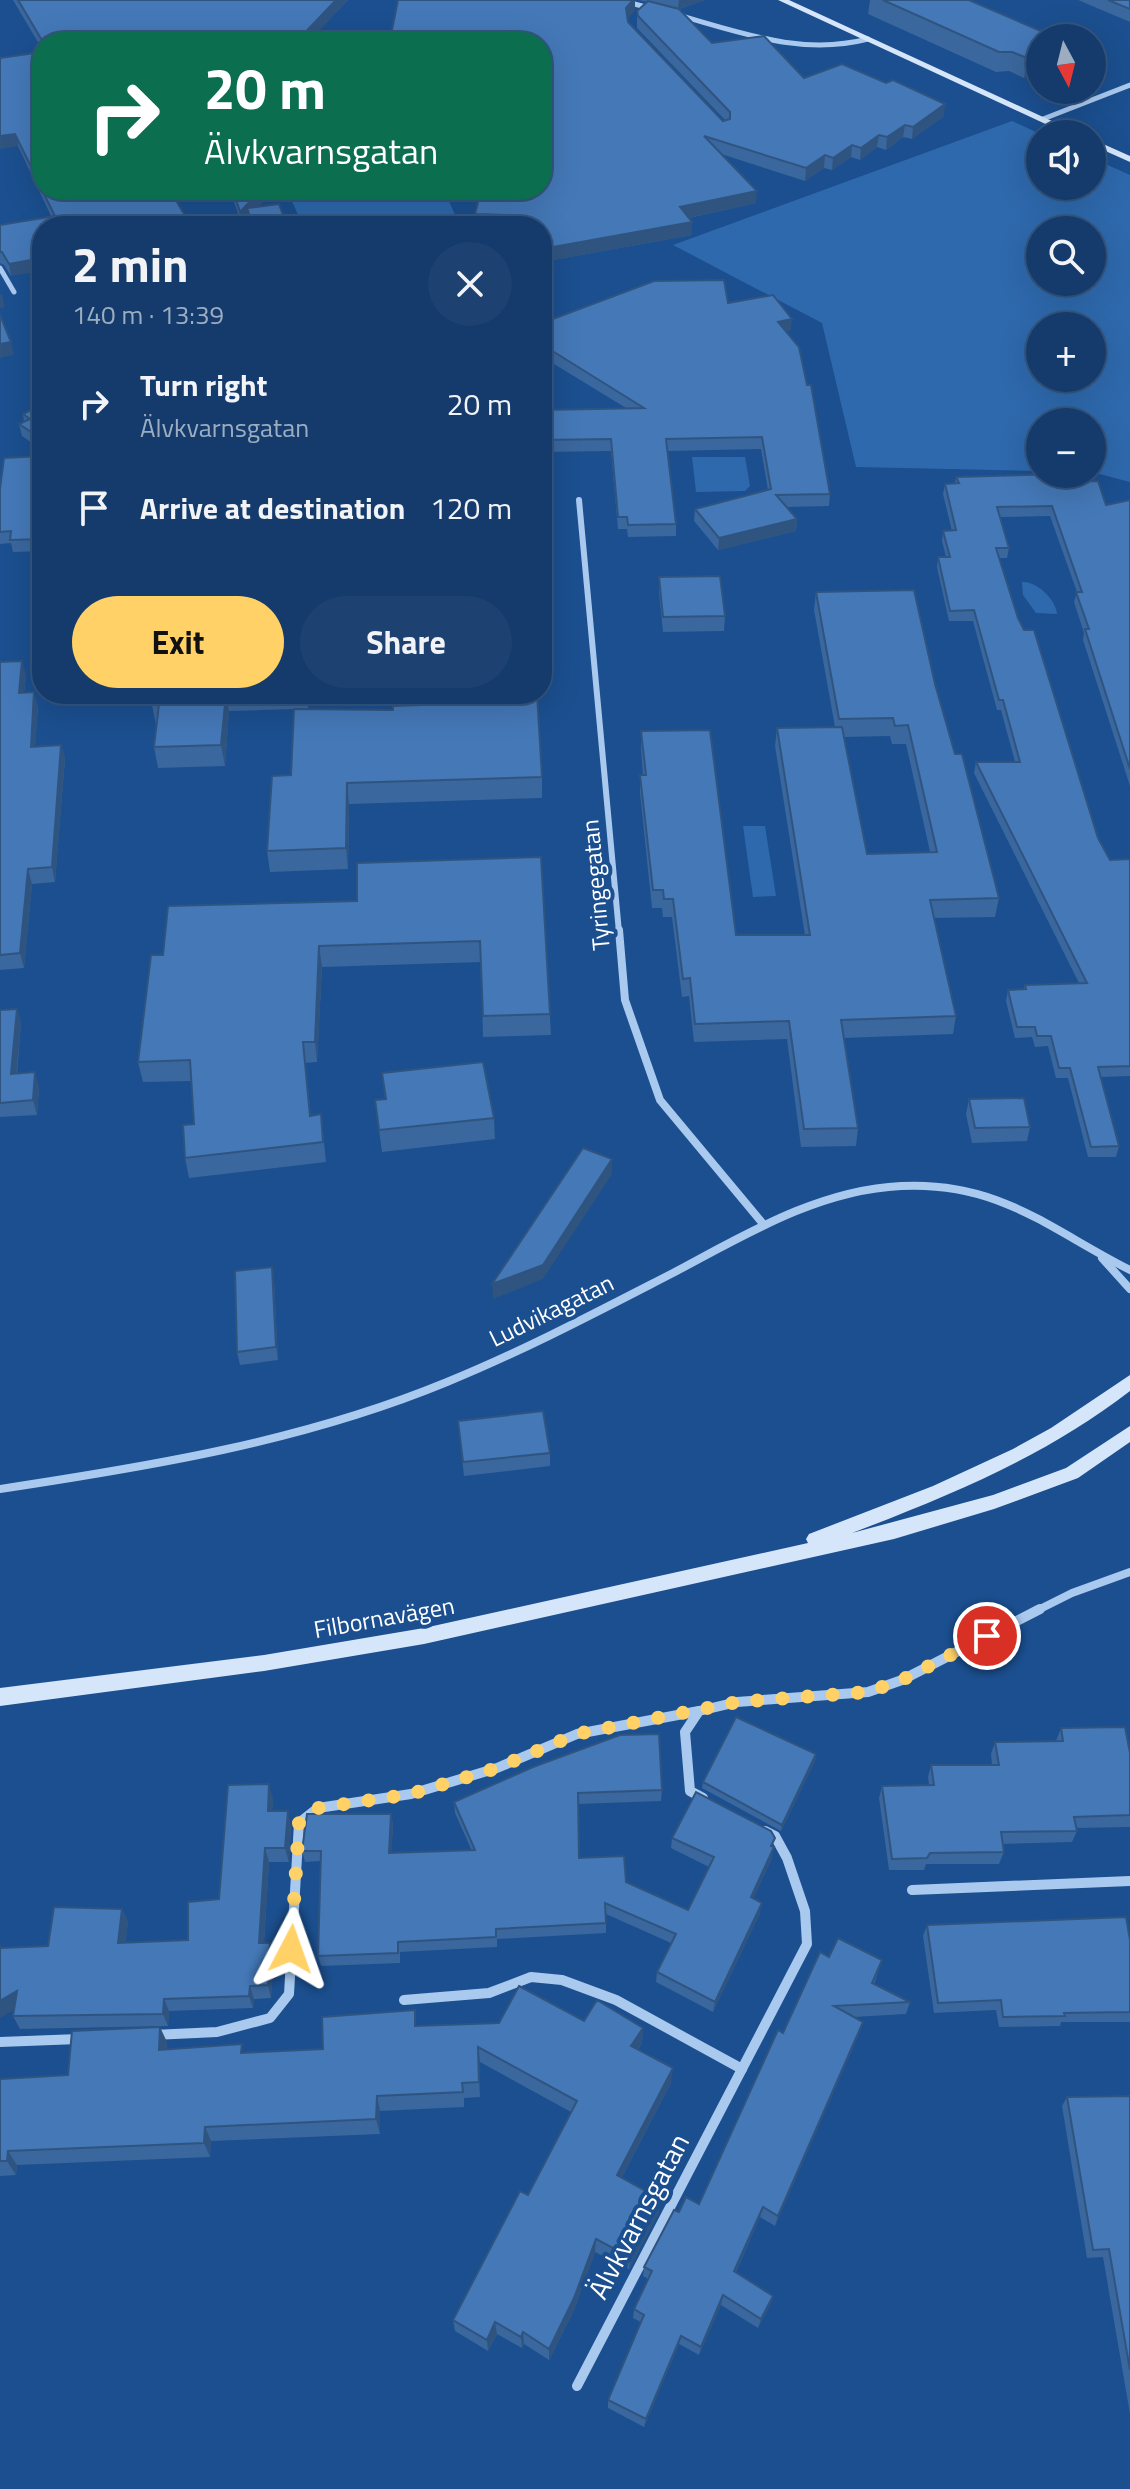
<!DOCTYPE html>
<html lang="en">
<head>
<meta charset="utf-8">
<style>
	body { margin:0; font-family:"Titillium Web",sans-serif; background:#1d4271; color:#f1f3f6; height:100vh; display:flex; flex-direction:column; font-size:30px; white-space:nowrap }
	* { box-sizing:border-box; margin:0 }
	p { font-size:26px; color:#9dadc1 }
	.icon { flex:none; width:44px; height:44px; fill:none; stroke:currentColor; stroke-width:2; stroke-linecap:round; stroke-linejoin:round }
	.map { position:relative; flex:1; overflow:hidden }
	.panel { position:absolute; left:32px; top:216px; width:520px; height:488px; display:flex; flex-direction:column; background:#143b6b; border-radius:32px; box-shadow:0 8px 32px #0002,0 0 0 2px #33557e }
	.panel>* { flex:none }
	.banner { position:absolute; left:32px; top:32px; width:520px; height:168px; border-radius:32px; box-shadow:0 8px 32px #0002,0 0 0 2px #33557e; background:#0b6e4f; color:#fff; overflow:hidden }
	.needle { width:52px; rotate:173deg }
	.buttons { position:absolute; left:1026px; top:24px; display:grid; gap:16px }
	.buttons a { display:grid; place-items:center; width:80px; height:80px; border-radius:50%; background:#143b6b; box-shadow:0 8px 32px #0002,0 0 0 2px #33557e; font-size:40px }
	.pin { position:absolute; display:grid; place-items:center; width:68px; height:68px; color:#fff; margin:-34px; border:4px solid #fff; border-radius:50%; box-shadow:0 2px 8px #0007 }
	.me { position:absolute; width:88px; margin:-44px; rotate:4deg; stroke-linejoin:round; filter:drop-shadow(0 0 6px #0008) }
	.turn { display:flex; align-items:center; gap:28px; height:168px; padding:0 40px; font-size:36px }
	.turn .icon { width:104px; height:104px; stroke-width:2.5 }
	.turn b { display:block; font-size:56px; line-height:68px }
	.round { display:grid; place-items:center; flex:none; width:84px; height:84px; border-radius:42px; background:#1d4271 }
	.headline { display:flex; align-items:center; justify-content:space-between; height:136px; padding:0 40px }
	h1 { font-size:48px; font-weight:700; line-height:60px }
	.button { display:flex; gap:16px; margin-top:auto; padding:16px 40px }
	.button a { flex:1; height:92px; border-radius:48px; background:#ffd166; color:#111; font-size:32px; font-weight:700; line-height:92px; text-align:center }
	.button a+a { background:#1d4271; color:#f1f3f6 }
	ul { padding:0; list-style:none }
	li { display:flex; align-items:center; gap:24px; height:104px; padding:0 40px }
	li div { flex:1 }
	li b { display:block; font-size:30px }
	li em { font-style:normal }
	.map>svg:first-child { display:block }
	.green { fill:#2e69ad; fill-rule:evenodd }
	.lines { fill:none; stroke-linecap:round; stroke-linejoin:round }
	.street-far3 { stroke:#a9c9ee; stroke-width:5 }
	.street-far2 { stroke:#a9c9ee; stroke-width:6 }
	.street-far1 { stroke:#a9c9ee; stroke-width:8 }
	.street { stroke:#a9c9ee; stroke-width:10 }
	.secondary { fill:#d6e6fa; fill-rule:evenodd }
	.wall { fill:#3a679d; fill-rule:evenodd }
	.shaded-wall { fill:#305480 }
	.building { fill:#4478b7; stroke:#305480; stroke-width:2 }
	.route { stroke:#ffd166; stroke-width:14; stroke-dasharray:0 25.2 }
	.labels { text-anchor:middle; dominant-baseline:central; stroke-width:8; stroke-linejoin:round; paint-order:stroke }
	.street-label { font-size:24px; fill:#fff; stroke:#1b4f8f }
	.near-street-label { font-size:28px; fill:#fff; stroke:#1b4f8f }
</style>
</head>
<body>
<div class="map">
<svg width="1130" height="2489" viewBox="0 0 1130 2489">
	<rect width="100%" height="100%" fill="#1b4f8f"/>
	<g class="green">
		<path d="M1012,121l28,13v52h52v-28l38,17v307l-38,-10v-50h-52v49l-184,-4 -34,-144 -149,-78zM1040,230h52v52h-52zM1040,326h52v52h-52z"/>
		<path d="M287,190h157l16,36h-157z"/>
		<path d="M745,457l5,29 -5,5 -49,1 -4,-35z"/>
		<path d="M1022,582c15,-1 34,18 35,32l-21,-1 -13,-18z"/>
		<path d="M743,826h22l11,70 -23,1z"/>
	</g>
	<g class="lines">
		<g class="street-far3">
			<path d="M620,0l33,9"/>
			<path d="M678,15c64,18 124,41 190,24"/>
			<path d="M1043,119l87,-34"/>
			<path d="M0,268l14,24"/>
		</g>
		<path class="street-far2" d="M579,500l40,432"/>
		<g class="street-far1">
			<path d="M619,930l6,70 35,100 104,125"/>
			<path d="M1102,1258l28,31"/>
			<path d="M0,1489c152,-23 304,-48 447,-107 76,-31 150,-70 224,-108 72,-38 146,-84 230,-88 98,-5 148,43 229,84"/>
			<path d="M1036,1611l36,-18 58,-21"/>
		</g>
		<g class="street">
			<path d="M703,1798l-13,-7 -5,-59 14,-21 38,-9 131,-10 34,-12 138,-71"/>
			<path d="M912,1890l218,-9"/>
			<path d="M404,2000l85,-7 42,-16 31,3 54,20 126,69 65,-125 -2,-33 -18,-53 -12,-22 -10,-5"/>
			<path d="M153,2035l64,-3 53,-14 19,-24 10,-171 19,-15 93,-14 86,-26 80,-34 122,-23"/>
			<path d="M0,2042l79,-3"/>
			<path d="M577,2386l165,-317"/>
		</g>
		<g class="secondary">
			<path d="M778,0h11l291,134h-13z"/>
			<path d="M1092,139l38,17v6l-38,-17z"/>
			<path d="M1130,1375v16c-84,65 -179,104 -278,142l141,-38 73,-27 64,-42v16l-52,36 -84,31 -100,30 -470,105 -160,27 -264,35v-18l264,-33 160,-27 384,-85 -2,-4 3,-5 124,-48 80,-37 38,-21z"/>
		</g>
	</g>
	<g class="wall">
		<path d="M13,0h335l-40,42h-266v7z"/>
		<path d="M639,0h66l-26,9 33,34 92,35 140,38 -32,23 -9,-2 -17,13 -9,-3 -17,13 -9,-3 -19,13 -8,-2 -19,13 -84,-27 35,49 -67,15 3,4v13l-150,27v-36h-66l-1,-12 67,-172h-150l-1,-7 244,-25 -7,8v4l95,99 2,-1 -88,-92v-17l10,-9z"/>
		<path d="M870,0h99l71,38v33l-16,7 -15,-7 -13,1 -128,-58z"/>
		<path d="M1078,0h52v22z"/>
		<path d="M0,58l42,132h141l-8,8 -133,28 -31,50 -7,-11 -4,-2v-38l51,-9 -33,-70z"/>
		<path d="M230,190h34l1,10 -6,6 28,20h-38l-1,-9 -6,8z"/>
		<path d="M728,303l63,27 -5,1 44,163 -1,12 -43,1 11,12 -1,12 -78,19 -24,-29 1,-12 73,-19 -7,-41 -93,2 8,73v12l-48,1 -1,-8h-9l-7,-78 -69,1v-42l84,-2 -72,-44 -12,-41z"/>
		<path d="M42,405v45l-20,-14 -3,-12 5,-2 -1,-8z"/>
		<path d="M42,456v95l-29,1 -2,-9 -11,1v-55z"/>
		<path d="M956,477l108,5 42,23 24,-5v286l-47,-146 1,-7 -10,-31 3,-10 -27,-76 -50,1 9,31 -2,10h-8l19,60 80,220 12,22 20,-1v217l-29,1 18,69 -3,11h-28l-20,-79h-12l-8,-32 -13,1 -3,-10 -17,1 -9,-37 2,-11h15l2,-5 54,-2 -105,-210 2,-11h39l-14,-52h-4l-24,-89h-24l-12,-54 1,-10h8l-4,-16 1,-10h9l-9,-37 2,-10 10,-1z"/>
		<path d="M659,577l66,39 -1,15 -61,1 -4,-40z"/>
		<path d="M816,592l119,92 20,70 44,144 -4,19 -61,1 22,98 -3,18 -109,4 14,90 -2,18 -55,1 -14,-108 -93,3 -5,-46 -7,1 -10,-80h-9l-1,-9h-10l-12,-115v-18h3l-2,-26v-18l95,204h69l-30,-189 2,-18 58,-1 -21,-117zM890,736l2,8h14l24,108 -63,2 -23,-117z"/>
		<path d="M0,662l26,13 -2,18 14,13 -3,40 26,-1 4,14 -10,123 -23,2 -8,84 -24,2v3z"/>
		<path d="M153,694h156l-1,15 234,68v21l-193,6 -1,65 -78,3 -3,-21 24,-76 3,-66 -65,2 -4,55 -67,2 -4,-21 2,-22 -4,-20z"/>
		<path d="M541,857l10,178 -68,2 -2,-75 -159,5 -5,95 -12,1 6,53 10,-2 5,48 -137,16 -4,-20 9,-34 -3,-43 -48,1 -5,-20 25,-107 194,-54z"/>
		<path d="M17,1009l4,14 -4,51 22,13 -2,28 -37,2v-107z"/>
		<path d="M382,1073l112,45 1,21 -113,13 -7,-52 10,-1z"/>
		<path d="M969,1099l61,28 -3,14 -55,2 -6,-29z"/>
		<path d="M274,1281l4,79 -38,5 -3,-13z"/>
		<path d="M458,1421l92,32v13l-86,10z"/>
		<path d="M1061,1728l69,25v74l-53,1v3l-5,11 -69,2 1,8 -5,12h-73l-2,6h-35l-10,-72 3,-12 47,-1 -1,-8 3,-12h61l-1,-11 4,-12 61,-1z"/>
		<path d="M816,1754l-1,7 -34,70 -79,-43 1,-6z"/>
		<path d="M533,1767l129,23 -1,11 -83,3 1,54 47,24 62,28 21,-43 -38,-19 1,-10 101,9 -1,11 -19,41 7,14 -47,99 -57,-30 1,-10 14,-29 -65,-29v19l-109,6v8l-97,5v11l-79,3 -3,-10 3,-95 -16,1 -3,-11 89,-37 2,11 -2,28 81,-2 -17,-38 -1,-11z"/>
		<path d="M273,1799l-1,12 19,14 -2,37h-20l-5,81h6l4,13 -3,42 -17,1 -1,9 -84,3 -1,15 -148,3 -7,-13 1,-7 -11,-61 45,-2 74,-37 6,13 -3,21 63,-3 31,-41z"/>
		<path d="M927,1925l203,15v82h-69l-1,4 -61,1 -3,-17 -62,3 -11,-77z"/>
		<path d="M829,1957l53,3 -8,24 36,18 -4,12 -52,3 5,17 -84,192 -15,-9 -24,55 37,24 -3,9 -12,23 -37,-23 -22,50 -20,-11 -35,83 -36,-19v-8l33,-78 -8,-4 1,-9 14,-30 -5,-3 1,-9 35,-55 20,-8 84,-171z"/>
		<path d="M584,2021l59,7 -1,15 -4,7 33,33 -49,94 37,35 -30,57 -34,-17 -21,58 -25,50 -25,-16 -2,4 -25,-14 -9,17 -33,-20 -2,-11 75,-125 43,-83 -91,-50v35l-16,1v9l-84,4v23l-169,7 -1,16 -193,8 -1,10 -16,1v-97l68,-4 99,-33v8l78,2 78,-3 95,-23z"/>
		<path d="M1130,2096v318l-27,-157 -16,1 -25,-152 5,-9z"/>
	</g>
	<g class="shaded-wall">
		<path d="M336,0h12l-40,42h-12z"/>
		<path d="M633,0h2v10l-9,10v-12z"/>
		<path d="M679,0h26l-27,9z"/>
		<path d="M1040,53v18l-16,7 3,-20z"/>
		<path d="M945,104l-1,12 -32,23 1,-12z"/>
		<path d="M905,125l-2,12 -17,13 1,-13z"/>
		<path d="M15,134l3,12 -18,3v-13z"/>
		<path d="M879,135l-2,12 -17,13 1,-12z"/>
		<path d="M852,145l-1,12 -19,13 1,-12z"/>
		<path d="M825,155l-1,13 -19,13 1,-13z"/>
		<path d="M169,190h14l-12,11z"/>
		<path d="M261,190h3l1,10 -15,16 -3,-8 1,9 -6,8 -2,-13z"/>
		<path d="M757,191l-1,12 -77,17 1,-13z"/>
		<path d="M692,222v13l-150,27v-13z"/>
		<path d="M42,258v13l-31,5 -2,-12z"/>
		<path d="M2,294l3,13 -5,1v-13z"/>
		<path d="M792,319l-1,11 -14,3 1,-11z"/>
		<path d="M11,342l3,13 -14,3v-14z"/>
		<path d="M554,352v12l-12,5v-12z"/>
		<path d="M797,519l-1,12 -78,19 1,-12z"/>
		<path d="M22,661l4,14 -4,33 -3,-15z"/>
		<path d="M34,692l4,14 -4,55 -3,-14z"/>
		<path d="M226,694l3,17 -4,55 -4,-21z"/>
		<path d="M61,745l4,14 -10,123 -3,-15z"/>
		<path d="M347,783l2,21 -1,65 -2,-21z"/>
		<path d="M28,869l4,15 -8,84 -4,-15z"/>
		<path d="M319,946l3,21 -5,95 -2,-20z"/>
		<path d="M17,1009l4,14 -6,66 -4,-15z"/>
		<path d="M35,1072l4,15 -2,28 -4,-15z"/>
		<path d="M612,1159v15l-69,105 -50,20 -1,-15z"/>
		<path d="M272,1267l2,14 4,79 -2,-13z"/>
		<path d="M816,1754l-1,7 -34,70 1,-6z"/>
		<path d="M269,1784l4,15 -2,26 -3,-14z"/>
		<path d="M288,1811l3,14 -2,37 -4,-14z"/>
		<path d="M391,1814l2,11 -2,38 -2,-10z"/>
		<path d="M774,1847l-2,11 -23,50 2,-11z"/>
		<path d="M265,1848l4,14 -6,94 -4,-13z"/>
		<path d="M762,1903l-2,10 -47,99 2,-10z"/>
		<path d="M122,1909l6,13 -4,34 -6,-13z"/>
		<path d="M270,1943l4,13 -3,42 -3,-13z"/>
		<path d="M250,1986l4,13 -1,9 -4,-12z"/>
		<path d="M17,1991l7,13 -24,14v-17z"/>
		<path d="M164,1999l5,12 -1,15 -5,-12z"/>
		<path d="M863,2022l-4,12 -84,192 3,-10z"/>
		<path d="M160,2027l7,15 -1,24 -7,-16z"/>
		<path d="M643,2028l-1,15 -12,18 1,-15z"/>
		<path d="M478,2047l2,15v35l-1,-15z"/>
		<path d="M673,2068l-2,15 -55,105 1,-13z"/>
		<path d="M377,2096l3,15v23l-4,-15z"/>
		<path d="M205,2127l6,14 -1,16 -6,-14z"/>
		<path d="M8,2151l9,14 -1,10 -9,-14z"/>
		<path d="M660,2199l-1,13 -30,57 1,-12z"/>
		<path d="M763,2207l-3,10 -28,63 2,-9z"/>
		<path d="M596,2239l-1,13 -21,58 -25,50v-11z"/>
		<path d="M723,2295l-2,10 -22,50 2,-8z"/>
		<path d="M773,2296l-3,9 -12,23 3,-9z"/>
		<path d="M495,2322l2,12 -9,17 -1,-11z"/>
		<path d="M523,2332l1,12 -2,4 -1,-11z"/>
		<path d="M681,2336l-2,8 -35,83 2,-8z"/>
	</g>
	<g class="building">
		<path d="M18,0h318l-40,42h-253z"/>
		<path d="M398,0h235l-7,8 2,14 95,99 7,-2v-7l-92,-96 -1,-5 11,-10 31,8 33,34 52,-7 40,42 38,-14 44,19 7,-3 52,24 -32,23 -8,-2 -18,12 -8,-2 -18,13 -9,-3 -19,13 -8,-3 -19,13 -102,-32 53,55 -77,16 12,15 -150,27v-23h-39l2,-11 -30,-1 6,-24h61v-148h-131l2,-6 -22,-1z"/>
		<path d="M883,0h86l88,38h-17v15l-13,5 -15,-6h-13z"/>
		<path d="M1108,0h22v9z"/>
		<path d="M42,52v137l-27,-55 -15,2v-78z"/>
		<path d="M42,190h128l21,36h-149v32l-33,6 -7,-12h-2v-27l55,-9z"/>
		<path d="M233,190h28l-21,22z"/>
		<path d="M279,204l8,22h-34l-6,-18z"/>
		<path d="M724,280l4,23 45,-8 19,24 -14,3 21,25 8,38h4l19,109 -54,1 21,24 -78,19 -24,-29 76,-20 -9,-52 -96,2 10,85 -48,1 -1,-8h-9l-7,-78 -69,1v-30l102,-2 -90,-56 -12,5v-34l112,-42z"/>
		<path d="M0,315l11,27 -11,2z"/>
		<path d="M42,405v34l-23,-15 11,-5 -7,-5z"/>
		<path d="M42,456v83l-32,1 1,-9 -11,1v-43l4,-31z"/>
		<path d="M1061,474l3,8 34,-1 8,24 24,-5v269l-45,-140h4l-13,-37h6l-30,-86 -55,1 12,41h-13l22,70 6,12h10l64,208 12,22 20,-1v207l-32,1 21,79 -28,1 -21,-79h-11l-8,-32h-14l-2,-9h-18l-9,-37 18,-1 -1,-4 62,-2 -111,-221h44l-17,-62h-4l-25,-90 -24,1 -12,-54h12l-7,-26 13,-1 -11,-46 14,-1 -3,-6z"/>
		<path d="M720,576l5,40 -62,1 -4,-40z"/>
		<path d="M914,590l21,94 20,70h7l37,144 -69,2 26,116 -115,4 17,108 -54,1 -15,-108 -94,3 -5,-46 -7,1 -10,-80h-9l-1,-9h-10l-13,-115h6l-5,-44 69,-1 26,205h74l-33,-207 65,-1 25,127 70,-2 -29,-127 -13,1 -2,-8 -54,1 -23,-127z"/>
		<path d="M22,661l-3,32 15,-1 -3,55 30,-2 -9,122 -24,2 -8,84 -20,2v-293z"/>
		<path d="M153,694h73l-5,51 -67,2 5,-43 -7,1z"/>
		<path d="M476,694h61l5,83 -195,6 -1,65 -79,3 5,-75 19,-1 3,-66 99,1v-4l84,-3z"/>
		<path d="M541,857l9,157 -67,2 -3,-75 -161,5 -4,96h-12l7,74 11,-2 2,28 -138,16 -2,-33 11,-1 -4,-64 -52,2 13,-107h12l5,-49 189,-5v-38z"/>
		<path d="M17,1009l-6,65 24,-2 -2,28 -33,3v-93z"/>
		<path d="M483,1062l11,56 -115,12 -4,-30 11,-1 -4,-26z"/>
		<path d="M1024,1098l6,29 -55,1 -6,-29z"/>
		<path d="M583,1148l29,11 -69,106 -51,19z"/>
		<path d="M272,1267l4,80 -39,5 -2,-81z"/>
		<path d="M543,1411l7,42 -87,9 -5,-41z"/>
		<path d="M736,1717l80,37 -34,71 -79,-43z"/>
		<path d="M1125,1727l5,26v62l-56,2 3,14 -76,1 3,20 -74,1 -3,5 -35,1 -10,-73 52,-1 -3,-20h68l-4,-23 68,-1 -2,-13z"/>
		<path d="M659,1734l3,56 -84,3 1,65 45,-2 2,26 62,28 26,-53 -42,-19 24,-46 75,39 4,7 -4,8 3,1 -23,50 11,6 -47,99 -58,-30 19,-38 -71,-31 1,20 -110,6v8l-98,5v11l-80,3 3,-105h-19l5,-37h84l-2,39 86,-3 -21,-48 79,-35 87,-32z"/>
		<path d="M269,1784l-1,27h20l-3,37h-20l-6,95h11l-2,42 -18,1 -1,10 -85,3 -1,15 -150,2 4,-25 -17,10v-56l1,3 47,-2 6,-39 68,2 -4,34 70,-3v-38l31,-3 9,-114z"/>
		<path d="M1126,1917l4,23v72l-66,1 1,3 -62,1 -2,-17 -63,3 -11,-78z"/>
		<path d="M838,1938l44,22 -10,23 38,19 -76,4 29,16 -85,194 -15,-9 -29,64 39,25 -12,23 -38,-24 -22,52 -20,-11 -35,83 -38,-19 36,-85 -10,-6 18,-38 -8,-4 30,-57 5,2 7,-15 13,7 79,-174 5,3 37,-81 9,5z"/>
		<path d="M519,1986l65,35 13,-21 46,28 -12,18 42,22 -56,107 43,24 -30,58 -34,-18 -22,59 -25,51 -26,-17 -2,5 -26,-15 -8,18 -34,-20 67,-129 8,4 49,-94 -99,-54 1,35 -17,1 1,9 -86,4 -1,23 -171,8 -1,16 -196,8 -1,10h-7v-82l68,-4 4,-44 88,-4 -1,23 83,-6 -1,9 82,-4 -1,-32 93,-7v16l84,-3z"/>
		<path d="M1130,2096v274l-21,-121 -16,1 -26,-153z"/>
	</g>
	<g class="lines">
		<path class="route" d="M291,1949l8,-126 19,-15 93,-14 86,-26 80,-34 160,-32 131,-10 34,-12 85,-44"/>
	</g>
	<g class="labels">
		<g class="street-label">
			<text transform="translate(595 885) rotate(-95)">Tyringegatan</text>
			<text transform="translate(551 1310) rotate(-26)">Ludvikagatan</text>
			<text transform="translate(384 1617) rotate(-10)">Filbornavägen</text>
		</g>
		<g class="near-street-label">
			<text transform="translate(638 2216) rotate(-62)">Älvkvarnsgatan</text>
		</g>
	</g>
</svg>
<div class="buttons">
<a><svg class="needle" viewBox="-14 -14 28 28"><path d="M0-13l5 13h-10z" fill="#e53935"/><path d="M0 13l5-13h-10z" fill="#9dadc1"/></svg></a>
<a><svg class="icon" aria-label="sound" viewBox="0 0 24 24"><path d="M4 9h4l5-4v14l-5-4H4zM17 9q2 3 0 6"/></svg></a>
<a><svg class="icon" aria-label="search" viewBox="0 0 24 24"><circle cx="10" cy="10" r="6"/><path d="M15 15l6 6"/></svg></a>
<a>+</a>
<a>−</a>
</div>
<div class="pin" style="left:987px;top:1636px;background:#d93025"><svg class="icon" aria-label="arrive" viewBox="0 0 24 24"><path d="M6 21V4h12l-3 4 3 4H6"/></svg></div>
<svg class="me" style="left:291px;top:1949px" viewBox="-20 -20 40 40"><path d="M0-17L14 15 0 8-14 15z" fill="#ffd166" stroke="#fff" stroke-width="4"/></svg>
<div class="banner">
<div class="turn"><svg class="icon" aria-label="right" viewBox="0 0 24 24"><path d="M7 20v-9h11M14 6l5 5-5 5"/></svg><div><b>20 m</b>Älvkvarnsgatan</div></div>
</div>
<section class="panel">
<div class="headline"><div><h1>2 min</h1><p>140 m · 13:39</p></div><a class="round"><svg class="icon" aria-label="close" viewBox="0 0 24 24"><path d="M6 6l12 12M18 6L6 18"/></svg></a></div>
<ul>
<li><svg class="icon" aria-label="right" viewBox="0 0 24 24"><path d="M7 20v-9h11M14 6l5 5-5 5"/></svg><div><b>Turn right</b><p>Älvkvarnsgatan</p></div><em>20 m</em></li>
<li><svg class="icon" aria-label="arrive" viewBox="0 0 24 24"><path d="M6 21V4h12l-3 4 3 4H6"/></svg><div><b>Arrive at destination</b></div><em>120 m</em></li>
</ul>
<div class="button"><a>Exit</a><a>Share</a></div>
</section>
</div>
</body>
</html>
